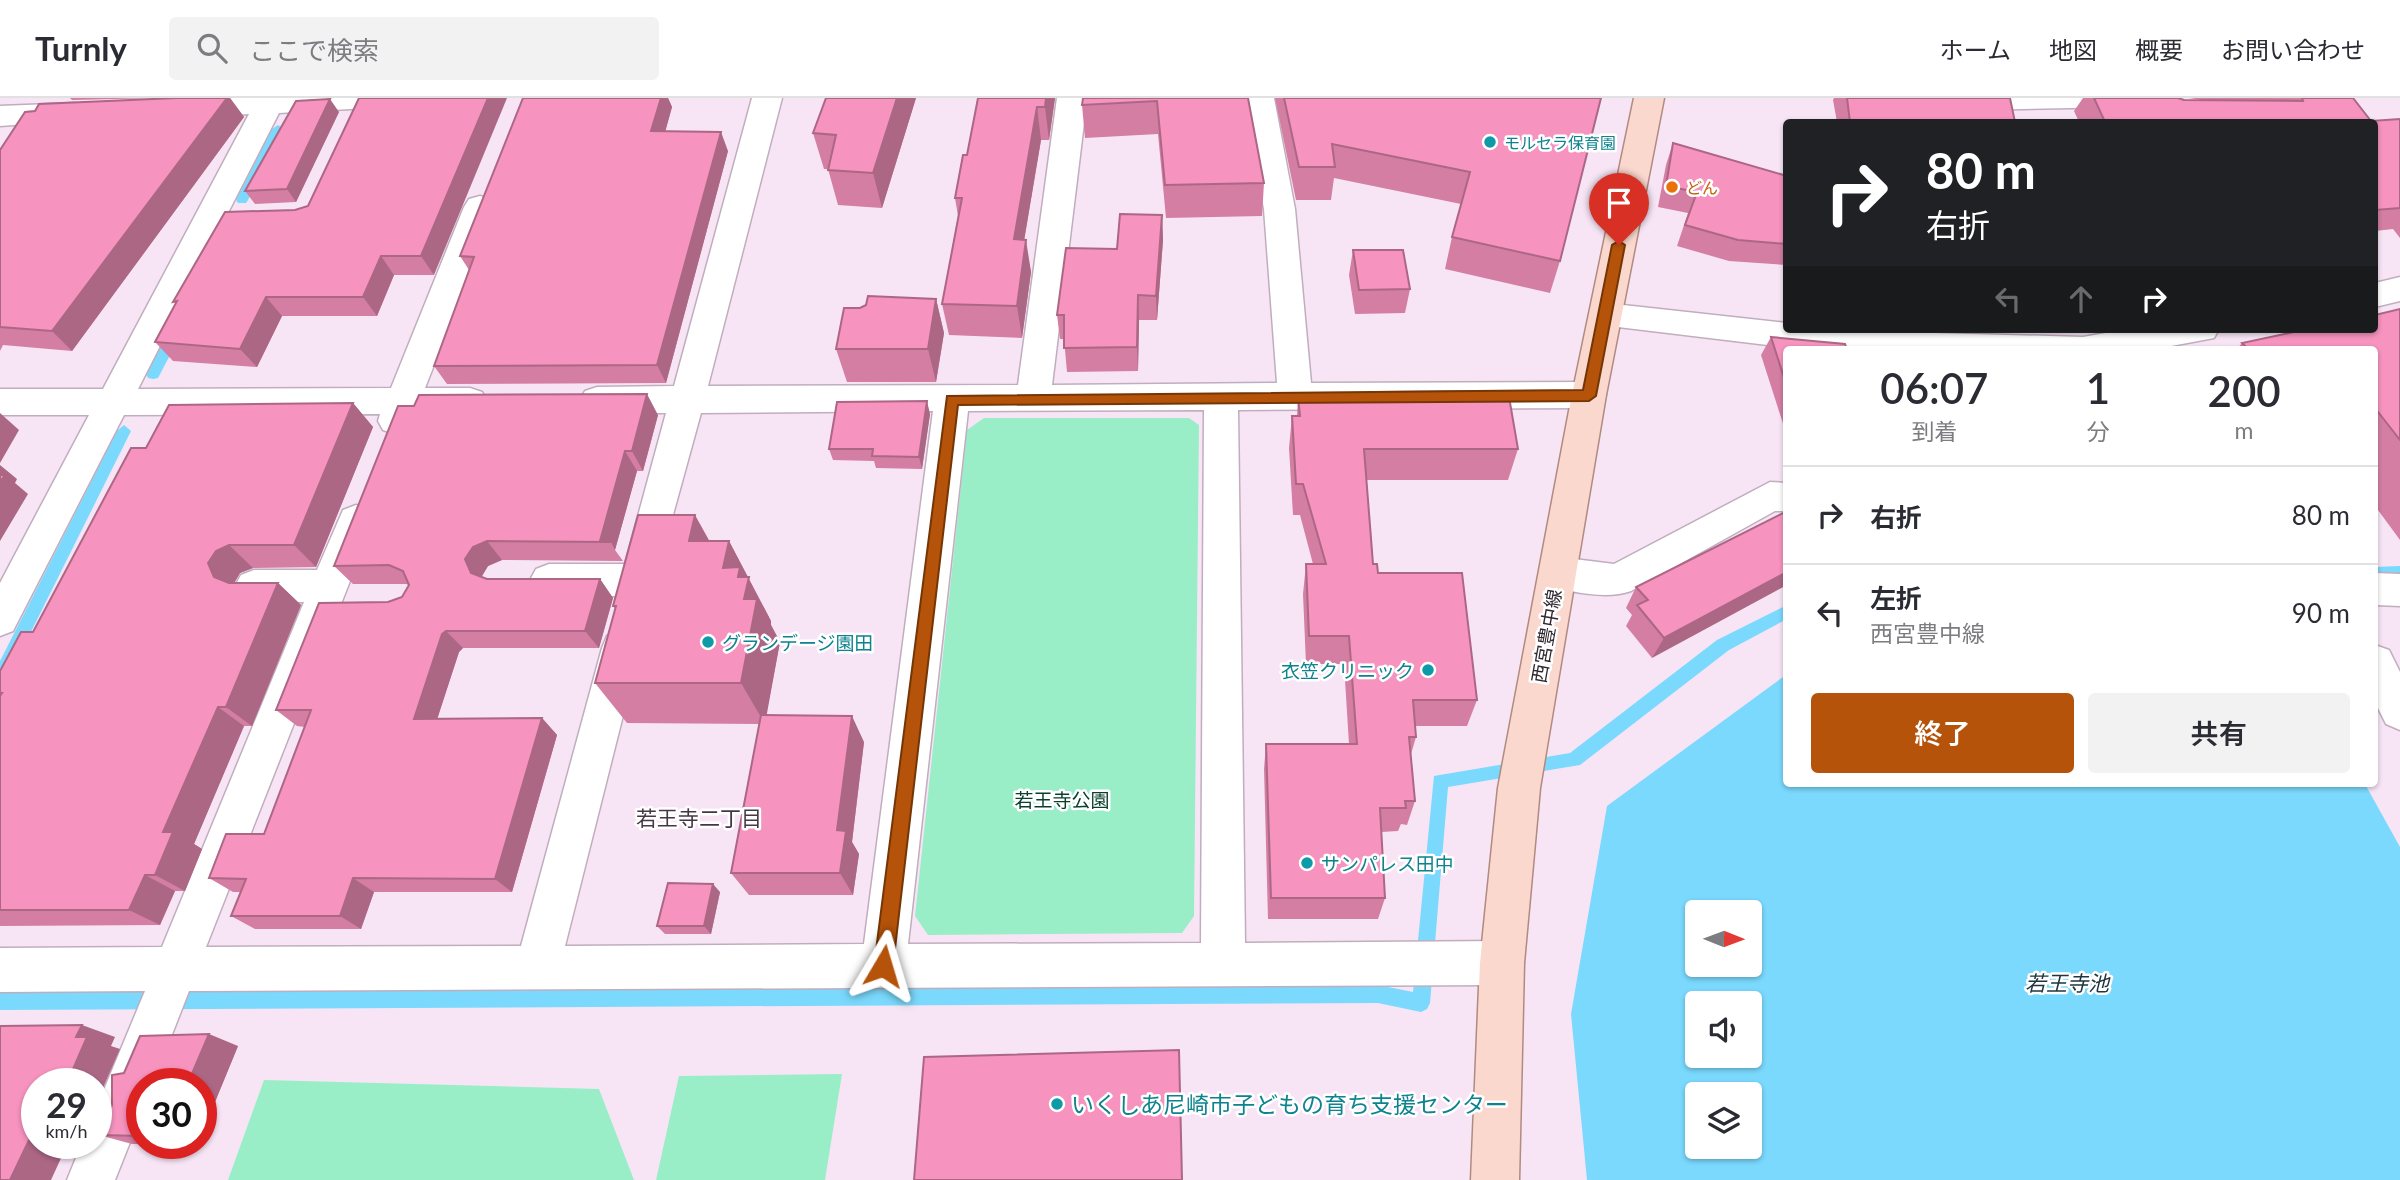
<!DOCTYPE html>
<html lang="ja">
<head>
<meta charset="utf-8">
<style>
	body { margin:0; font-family:Lato,"Noto Sans JP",sans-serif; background:#f2f2f3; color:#2b2b33; height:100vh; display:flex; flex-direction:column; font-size:26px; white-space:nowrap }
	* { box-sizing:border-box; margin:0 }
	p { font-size:23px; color:#7c7c81 }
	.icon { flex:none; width:38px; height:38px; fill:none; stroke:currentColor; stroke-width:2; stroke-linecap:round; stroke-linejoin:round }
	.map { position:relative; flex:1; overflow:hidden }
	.details { position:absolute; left:1783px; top:248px; width:595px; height:441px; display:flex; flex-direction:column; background:#fff; border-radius:7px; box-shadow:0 2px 5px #0004 }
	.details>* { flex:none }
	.hud { position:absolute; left:1783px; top:21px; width:595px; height:214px; border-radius:7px; box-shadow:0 2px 5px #0004; background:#202124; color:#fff; overflow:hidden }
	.needle { width:46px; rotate:91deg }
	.controls { position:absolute; left:1685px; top:802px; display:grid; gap:14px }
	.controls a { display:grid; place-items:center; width:77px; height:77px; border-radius:7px; background:#fff; box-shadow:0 2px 5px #0004; font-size:35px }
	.speed { position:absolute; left:21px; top:970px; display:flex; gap:14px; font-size:35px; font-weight:700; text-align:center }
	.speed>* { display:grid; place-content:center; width:91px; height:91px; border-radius:50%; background:#fff; box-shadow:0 2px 5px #0004; line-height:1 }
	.speed small { font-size:18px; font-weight:400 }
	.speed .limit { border:10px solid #d22; background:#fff; color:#111 }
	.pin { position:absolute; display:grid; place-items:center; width:60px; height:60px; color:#fff; margin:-72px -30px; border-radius:50% 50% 50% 0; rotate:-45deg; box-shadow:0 0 7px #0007 }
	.pin .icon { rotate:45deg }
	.me { position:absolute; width:77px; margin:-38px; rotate:7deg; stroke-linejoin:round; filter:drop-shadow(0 0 5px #0008) }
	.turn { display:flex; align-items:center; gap:24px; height:147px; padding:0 28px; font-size:32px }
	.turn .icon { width:91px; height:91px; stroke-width:2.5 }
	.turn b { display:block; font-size:49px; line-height:60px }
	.lanes { display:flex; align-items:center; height:66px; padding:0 28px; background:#0003; justify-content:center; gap:35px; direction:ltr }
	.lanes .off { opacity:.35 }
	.eta { display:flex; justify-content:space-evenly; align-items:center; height:119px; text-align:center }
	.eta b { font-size:42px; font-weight:600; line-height:49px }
	.cta { display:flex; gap:14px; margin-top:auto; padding:14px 28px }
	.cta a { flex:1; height:80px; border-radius:7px; background:#b45309; color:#fff; font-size:28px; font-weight:600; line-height:80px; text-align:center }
	.cta a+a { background:#f2f2f3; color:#2b2b33 }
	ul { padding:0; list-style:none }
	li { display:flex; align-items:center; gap:21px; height:98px; padding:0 28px; border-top:2px solid #e1e1e2 }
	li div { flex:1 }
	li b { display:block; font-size:26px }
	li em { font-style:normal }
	header { display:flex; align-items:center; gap:42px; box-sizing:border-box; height:98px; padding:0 35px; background:#fff; border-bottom:2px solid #e1e1e2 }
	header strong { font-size:33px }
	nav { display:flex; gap:38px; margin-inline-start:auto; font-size:24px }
	.search { width:490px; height:63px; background:#f2f2f3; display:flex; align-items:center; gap:18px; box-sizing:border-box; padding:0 24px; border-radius:7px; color:#7c7c81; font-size:26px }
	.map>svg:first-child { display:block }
	.green { fill:#99eec8 }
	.water { fill:#7ad9fd; fill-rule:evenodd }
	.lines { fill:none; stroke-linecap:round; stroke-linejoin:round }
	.stream { fill:#7ad9fd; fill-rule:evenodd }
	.minor-casing { stroke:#c0aebe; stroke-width:3 }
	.major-casing { stroke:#b18a80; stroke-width:3 }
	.minor { fill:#fff; fill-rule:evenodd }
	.major { fill:#fad8cd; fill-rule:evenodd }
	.wall { fill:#d47ea3 }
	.shaded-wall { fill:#ac6785 }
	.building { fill:#f693be; stroke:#ac6785; stroke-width:2 }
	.route { fill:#b45309; stroke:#753606; stroke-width:2 }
	.culture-dot { fill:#0f9aa8; stroke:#fff; stroke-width:2.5 }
	.food-dot { fill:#e8710a; stroke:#fff; stroke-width:2.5 }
	.labels { text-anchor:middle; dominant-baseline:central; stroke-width:5; stroke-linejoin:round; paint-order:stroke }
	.far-culture-label { font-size:16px; fill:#0d838f; stroke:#fff; text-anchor:start }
	.far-food-label { font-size:16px; fill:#c56008; stroke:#fff; text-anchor:start }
	.street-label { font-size:19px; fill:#2f282f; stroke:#fff }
	.culture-label { font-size:19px; fill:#0d838f; stroke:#fff; text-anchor:start }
	.park-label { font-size:19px; fill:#0b402d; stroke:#fff }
	.neighbourhood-label { font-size:21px; fill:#463745; stroke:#fff }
	.water-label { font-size:21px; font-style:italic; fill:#20363f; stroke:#fff }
	.near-culture-label { font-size:23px; fill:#0d838f; stroke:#fff; text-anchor:start }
</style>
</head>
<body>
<header>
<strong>Turnly</strong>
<div class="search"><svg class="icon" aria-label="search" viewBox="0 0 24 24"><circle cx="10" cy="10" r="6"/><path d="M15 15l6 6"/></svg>ここで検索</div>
<nav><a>ホーム</a><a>地図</a><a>概要</a><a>お問い合わせ</a></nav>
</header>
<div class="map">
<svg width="2400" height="1082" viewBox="0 0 2400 1082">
	<rect width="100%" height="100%" fill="#f7e5f6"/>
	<g class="green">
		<path d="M984,320h205l10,7 -5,491 -12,17 -254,2 -13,-19 52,-486z"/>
		<path d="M842,976l-17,106h-169l23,-104z"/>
		<path d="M264,982l335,9 35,91h-406z"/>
	</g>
	<path class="water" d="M1787,576v110h578l35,63v333h-813l-16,-166 36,-208zM1698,814h52v52h-52zM1698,905h52v52h-52zM1698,996h52v52h-52z"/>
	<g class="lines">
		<g class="stream">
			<path d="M278,27l6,4 -36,71 -2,3h-8l-2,-3 36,-71z"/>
			<path d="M173,233l7,5 -22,42 -5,1 -5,-1 -2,-4 22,-42z"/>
			<path d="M124,327l7,6 -125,251 -6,2v-23l117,-230z"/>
			<path d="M2400,468v12l-25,1v-12z"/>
			<path d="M1787,507v14l-58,31 -149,115 -132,22 -18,216 -3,6 -6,3 -43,-9 -1378,7v-18l1378,-7 35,7 21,-216 136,-23 147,-113z"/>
		</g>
		<g class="minor-casing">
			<g id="minor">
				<path d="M193,0h209l-5,7 -10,2 -108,6 -141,276 253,-1 73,-181 5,-8 11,-3 11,3 5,8 -71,181h45l12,4 5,9 -5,9 -12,4h-55l-8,16 -12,4 -12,-4 -5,-9 2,-7 -256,1 -111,216 -13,5v-53l89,-168h-89v-26h103l146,-275 -65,4 -10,-3 -5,-7 5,-7z"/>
				<path d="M752,0h30l-74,288 310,-1 39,-287h30l-35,287 225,-2 -13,-174 -20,-111h30l21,111 16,174 278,-1 12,4 5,9 -5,9 -12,4 -351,2 7,533 257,-2 16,7 6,15 -6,15 -16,7 -1313,6 -36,92h-11v29l-27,68h-48l15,-37h14v-34l49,-118 -145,1v-44l162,-1 142,-345h-50l-13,-5 -6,-11 6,-11 13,-5h63l26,-60 13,-5 13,5 5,10 -168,427 315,-1 81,-298 5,-12 14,-5 14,5 5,12 -75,298 299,-2 69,-533 -232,2 -49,178 -13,5h-90l-13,-5 -6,-11 6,-11 13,-5h76l41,-151h-69l-12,-4 -5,-9 5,-9 12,-4 77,-1zM1204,312l-3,533 -293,1 60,-533z"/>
				<path d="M1884,0h252l-5,7 -10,2 -143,3 -79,-3 -10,-2z"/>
				<path d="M75,5l10,3 5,7 -5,7 -85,6v-20z"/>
				<path d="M2400,179v24l-25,6v-24z"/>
				<path d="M1605,205l182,20v6l296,8 45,-8h91l-5,9 -64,12h-342l-215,-26 -4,-9 4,-9z"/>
				<path d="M1770,384l17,1v28h-12l-144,80c-24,9 -62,1 -86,-7l-6,-11 6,-11 13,-5 56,7z"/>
				<path d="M2375,475l25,1v32l-25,-1z"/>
				<path d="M2375,547l14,5 11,22v58l-14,-6 -11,-22z"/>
			</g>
		</g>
		<g class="major-casing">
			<path id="major" d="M1634,0h30l-58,297 -66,393 -16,175 -5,217h-48l9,-217 18,-175 74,-393z"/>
		</g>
		<use href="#minor" class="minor"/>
		<use href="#major" class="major"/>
	</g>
	<g class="wall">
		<path d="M70,0h88l-86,2z"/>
		<path d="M227,0h3l14,19 -172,234 -69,-6 -3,6v-201z"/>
		<path d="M359,0l75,177h-40l-17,41h-95l-25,51 -84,-6 -18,-19 140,-132 13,-4z"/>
		<path d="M523,0h145l4,9 -7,24 63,20 -62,232 -219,1 -13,-18 35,-96 -9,-14z"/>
		<path d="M916,0l-34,110 -44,-3 -10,-36h-4l-11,-36z"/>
		<path d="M978,0h77l-6,42h-8l-17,100 7,32 -9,66 -73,-3 -7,-31 16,-88 -3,-18 12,-43z"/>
		<path d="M1083,0h165l16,85 -2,33 -96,2 -8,-84 -73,4 -3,-33z"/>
		<path d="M1275,0h326l-41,163 -10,32 -105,-24 7,-32 9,-33 -127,-26 -3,22h-35z"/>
		<path d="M1834,0h176l5,24h-178l-4,-22z"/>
		<path d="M2083,0h95l6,2h18l-13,-2h164l18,23 29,-2v119l-7,-9 -18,2v-109h-296l-5,-11z"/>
		<path d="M339,14l-43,90 -41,2 -10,-13z"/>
		<path d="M1673,45l114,33v89l-58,-4 -52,-15 11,-33 -30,-6 8,-42z"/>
		<path d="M1162,117l1,25 -6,80h-18l-1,51 -71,1 -3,-33h-4l-3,-24 60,-66z"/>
		<path d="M1353,152l57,39 -5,24 -50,1 -6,-39z"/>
		<path d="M936,201l8,34 -8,49h-89l-11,-33 24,-41z"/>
		<path d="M2400,211v231l-25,-34v-156h-139l6,-7z"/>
		<path d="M1971,231h26l-1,2z"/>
		<path d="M2016,231h39l-2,3z"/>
		<path d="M1771,239l16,13v86l-26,-81z"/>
		<path d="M1379,294l139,57 -10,31h-142l7,84 5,9 99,127 -10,26h-52l1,11 -5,17 4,47 -8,24 -6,-1 -3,7 -17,1 4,66 -7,21h-110l-4,-150 2,-25h83l-5,-80h-38l-3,-70 3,-30h7l-13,-49h-7l-4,-67 3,-32h5l1,-19h80z"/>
		<path d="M353,305l20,24 -57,140 -63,1 -13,5 -6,10h44l23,22 -49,121h-8l-50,118 8,5 -17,42h-10l-15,34 -160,1v-255l33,-39 113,-184z"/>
		<path d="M930,316l-8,55 -46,-1 -2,-7 -41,-1 -4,-11z"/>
		<path d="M658,317l-15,56h-6l-22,79 8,11 -121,-1 -14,6 -7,11 6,2h113l13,19 -14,50h-136l-4,4 -22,67 105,-1 15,17 -45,157h-138l-13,37h-106l-24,-13 10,-24h-8l-24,-14 55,-44 41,-107 -8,-1 -21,-16 112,-108 14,-5 7,-12 -3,-1h-53l-19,-18z"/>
		<path d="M1787,413l-135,147 -26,-32 6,-11 -6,-7 10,-21z"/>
		<path d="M709,443h20l42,80v4l9,17 -14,73 98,27 -12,100 7,12 -6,41h-104l-18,-22 28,-149 -132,-1 -32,-40 20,-74 -2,-3z"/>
		<path d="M720,794l-9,42h-46l-8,-8z"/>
		<path d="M238,948l-37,90v-53h-59v60h56l-1,2 -65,-1 -33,-9 25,-62z"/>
	</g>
	<g class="shaded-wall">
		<path d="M227,0h3l14,19 -172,234 -20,-20z"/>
		<path d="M488,0h19l-73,177 -13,-19z"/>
		<path d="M661,0h7l4,9 -12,44 -9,-20z"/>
		<path d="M897,0h19l-34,110 -9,-35z"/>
		<path d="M1046,0h9l-6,42 -4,-33z"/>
		<path d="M330,1l9,13 -43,90 -9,-13z"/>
		<path d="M1037,9l4,33 -22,131 -5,-32z"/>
		<path d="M721,34l7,19 -62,232 -9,-18z"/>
		<path d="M1162,117l1,25 -6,80 -1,-24z"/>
		<path d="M1026,142l5,32 -9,66 -5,-32z"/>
		<path d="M381,158l13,19 -17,41 -14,-19z"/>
		<path d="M1138,197l1,25 -1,51 -1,-24z"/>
		<path d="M266,199l16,19 -25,51 -17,-18z"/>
		<path d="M936,201l8,34 -8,49 -8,-33z"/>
		<path d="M647,296l11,21 -15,56 -11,-20z"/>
		<path d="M927,303l3,13 -8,55 -3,-12z"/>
		<path d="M353,305l20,24 -57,140 -22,-22z"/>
		<path d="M0,315l19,17 -19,33z"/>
		<path d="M625,353l12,20 -22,79 -4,-8 -11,-1z"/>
		<path d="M0,367l17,14 -2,4 13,11 -28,47z"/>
		<path d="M695,417l25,45 -31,-19z"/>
		<path d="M487,443l15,19 -14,6 -7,12 -10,-5 -6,-14 8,-12z"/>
		<path d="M729,443l42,80v4l9,17 -15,82 -24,-41 -18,-115z"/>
		<path d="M229,447l24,23 -13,5 -7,12 -19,-8 -6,-14 8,-12z"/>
		<path d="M1787,474v13l-135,73 12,-20z"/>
		<path d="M600,481l13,19 -14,50 -14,-17z"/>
		<path d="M278,485l23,22 -49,121 -26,-19z"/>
		<path d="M446,533l17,17 -4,4 -27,83 -18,-16 28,-85z"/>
		<path d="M218,609l26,19 -50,118 8,5 -17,42 -30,-16 8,-43z"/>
		<path d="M852,618l12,26 -12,100 7,12 -6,41 -13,-22 -3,-43z"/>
		<path d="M542,620l15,17 -45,157 -17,-13z"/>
		<path d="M145,777l30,16 -15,34 -31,-15z"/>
		<path d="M353,780l21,14 -13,37 -21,-13z"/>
		<path d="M713,786l7,8 -9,42 -7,-8z"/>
		<path d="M82,927l33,12 -4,9 9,3 -24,55v-21h-29l9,-46z"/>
		<path d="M209,936l29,12 -37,90v-53h-13z"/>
		<path d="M32,1036l5,1v8h31l-17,37h-41z"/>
	</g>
	<g class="building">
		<path d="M176,0h51l-175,233 -52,-4v-177l25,-38 10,-1 4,-7z"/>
		<path d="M359,0h129l-67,158h-40l-18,41h-97l-26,52 -85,-7 22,-41 -4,1 52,-90 70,-2 13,-4z"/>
		<path d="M523,0h138l-10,33 70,1 -64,233 -223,1 40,-109 -14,-1z"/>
		<path d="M826,0h71l-24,75 -45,-3 8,-35 -23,-2z"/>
		<path d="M978,0h68l-1,9h-8l-23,132 12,1 -9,66 -75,-2 20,-106h-7l8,-43h4z"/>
		<path d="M1083,0h165l16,85 -99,2 -8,-84 -75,4z"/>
		<path d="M1284,0h317l-41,163 -108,-24 18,-65 -138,-28 3,23h-36z"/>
		<path d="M1847,0h163l5,24h-165z"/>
		<path d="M2094,0h84l6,2 119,1 -1,-3h51l18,23 29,-2v89l-25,2v-88h-270z"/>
		<path d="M330,1l-43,90 -42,2 51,-90z"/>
		<path d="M1673,45l114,33v68l-49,-4 -53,-15 12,-33 -31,-6z"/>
		<path d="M1120,116l42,1 -6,81 -18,-1 -1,52 -73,1v-33h-7l9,-67 51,1z"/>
		<path d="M1353,152h50l7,39 -51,1z"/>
		<path d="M868,198l68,3 -8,50h-92l8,-41h16l6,-3z"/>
		<path d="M2400,211v131l-25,-32v-58h-126l-7,-7 66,-14h67v-14z"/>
		<path d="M1771,239l74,7 2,6h-60v37z"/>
		<path d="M1508,293l10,58h-154l9,115h4l1,9h84l15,127h-64l3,37h-7l6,64h-10l1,7h-26l5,90h-114l-5,-154h91l-8,-108h-40l-3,-72h20l-23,-80h-7l-4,-68h8l-2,-19h81v-5z"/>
		<path d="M647,296l-15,57h-7l-25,90 11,1 -124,-1 -14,6 -8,12 6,14 16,6h113l-15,52h-139l-4,3 -28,85 128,-1 -47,161 -142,-1 -13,38h-109l15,-37 -37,-1 17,-44h38l47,-124h-35l43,-107 69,-1 14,-5 7,-12 -6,-14 -14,-6 -55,1 64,-160h16l5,-11z"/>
		<path d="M927,303l-8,56 -47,-1 1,-7h-44l8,-47z"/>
		<path d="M353,305l-59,142h-65l-13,6 -8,12 6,14 15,6h49l-52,124h-8l-55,125h10l-18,43h-10l-16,35h-129v-214l2,-3h-2v-22l21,-39h12l98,-184h15l23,-43z"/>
		<path d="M0,377h5l-5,7z"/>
		<path d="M1787,413v61l-123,66 -27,-33 11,-5 -12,-13z"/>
		<path d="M638,417h57l-6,26h40l-6,27 17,-1 -2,10h11l-5,22h13l-16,84h-146l21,-77h-3z"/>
		<path d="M761,617l91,1 -15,114 9,1 -6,42h-109z"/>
		<path d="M668,785l45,1 -9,42h-47z"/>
		<path d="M82,927l-6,12h11l-20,46h-30v50l-5,1 -22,46h-10v-154z"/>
		<path d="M209,936l-21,49h-46v53l-43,-1 13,-30v-30l12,-2 16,-37z"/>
		<path d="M1179,952l3,130h-268l10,-123z"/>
	</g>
	<path class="route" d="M1619,143l6,4 -29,151 -7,5 -631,4 -65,561 -3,6 -7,3 -6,-3 -3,-6 73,-570 636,-6 29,-145z"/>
	<g class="culture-dot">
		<circle cx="1490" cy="44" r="7"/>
		<circle cx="708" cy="544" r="7"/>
		<circle cx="1428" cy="572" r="7"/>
		<circle cx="1307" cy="765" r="7"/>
		<circle cx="1057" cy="1006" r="7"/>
	</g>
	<circle class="food-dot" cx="1672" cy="89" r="7"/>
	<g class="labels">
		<g class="far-culture-label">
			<text x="1504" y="44">モルセラ保育園</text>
		</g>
		<g class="far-food-label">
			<text x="1686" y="89">どん</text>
		</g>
		<g class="street-label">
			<text transform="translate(1546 538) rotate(-80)">西宮豊中線</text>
		</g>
		<g class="culture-label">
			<text x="722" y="544">グランデージ園田</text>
			<text x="1414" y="572" text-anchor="end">衣笠クリニック</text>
			<text x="1321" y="765">サンパレス田中</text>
		</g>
		<g class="park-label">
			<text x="1062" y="701">若王寺公園</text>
		</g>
		<g class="neighbourhood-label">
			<text x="699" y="719">若王寺二丁目</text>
		</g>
		<g class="water-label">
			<text x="2067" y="884">若王寺池</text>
		</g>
		<g class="near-culture-label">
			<text x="1071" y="1006">いくしあ尼崎市子どもの育ち支援センター</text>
		</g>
	</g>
</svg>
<div class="controls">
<a><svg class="needle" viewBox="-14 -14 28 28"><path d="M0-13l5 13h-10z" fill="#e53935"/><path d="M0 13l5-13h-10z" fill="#7c7c81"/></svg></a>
<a><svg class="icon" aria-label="sound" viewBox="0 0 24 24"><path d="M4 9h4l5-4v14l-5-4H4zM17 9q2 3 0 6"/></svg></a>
<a><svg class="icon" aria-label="layers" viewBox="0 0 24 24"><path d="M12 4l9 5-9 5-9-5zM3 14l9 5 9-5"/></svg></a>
</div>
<div class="speed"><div>29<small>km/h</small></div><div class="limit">30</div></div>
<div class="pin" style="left:1619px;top:147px;background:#d93025"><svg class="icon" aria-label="arrive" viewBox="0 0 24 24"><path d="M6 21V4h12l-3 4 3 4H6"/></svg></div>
<svg class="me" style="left:883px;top:868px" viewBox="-20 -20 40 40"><path d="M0-17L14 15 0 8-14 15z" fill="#b45309" stroke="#fff" stroke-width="4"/></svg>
<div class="hud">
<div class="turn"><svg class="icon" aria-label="right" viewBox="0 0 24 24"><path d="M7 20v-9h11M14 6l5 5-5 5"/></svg><div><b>80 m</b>右折</div></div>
<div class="lanes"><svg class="icon off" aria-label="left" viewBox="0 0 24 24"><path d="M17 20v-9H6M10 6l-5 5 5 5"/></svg><svg class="icon off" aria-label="ahead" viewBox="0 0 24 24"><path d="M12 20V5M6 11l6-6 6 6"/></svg><svg class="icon" aria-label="right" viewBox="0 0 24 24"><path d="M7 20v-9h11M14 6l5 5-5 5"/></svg></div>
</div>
<section class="details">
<div class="eta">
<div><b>06:07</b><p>到着</p></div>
<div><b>1</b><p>分</p></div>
<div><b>200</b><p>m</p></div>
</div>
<ul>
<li><svg class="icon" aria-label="right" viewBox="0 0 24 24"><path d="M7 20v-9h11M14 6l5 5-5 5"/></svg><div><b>右折</b></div><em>80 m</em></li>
<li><svg class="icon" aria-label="left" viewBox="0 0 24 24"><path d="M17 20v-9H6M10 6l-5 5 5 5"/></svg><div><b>左折</b><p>西宮豊中線</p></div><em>90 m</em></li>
</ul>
<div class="cta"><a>終了</a><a>共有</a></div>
</section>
</div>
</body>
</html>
